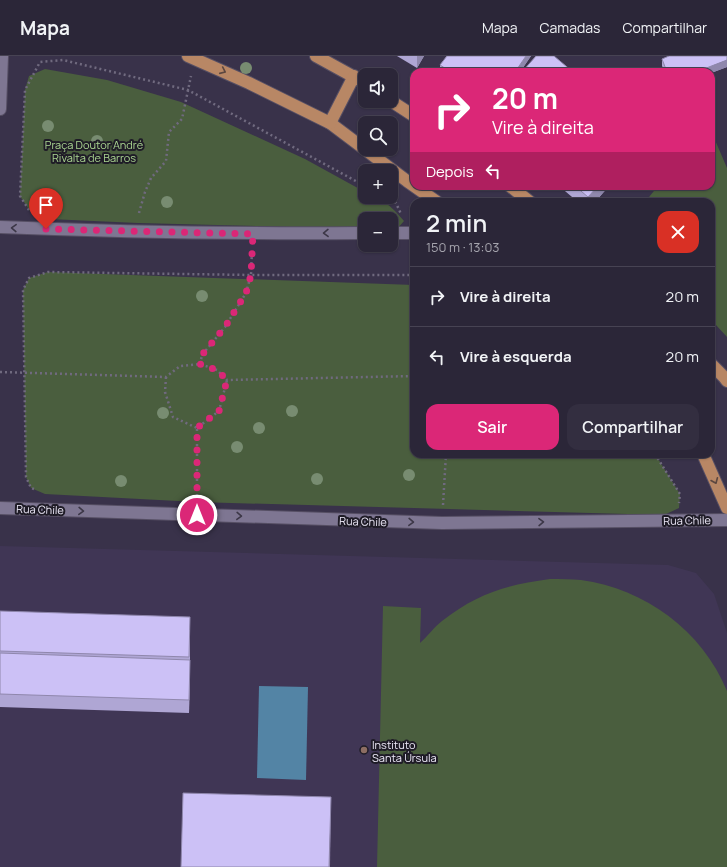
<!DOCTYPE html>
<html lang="pt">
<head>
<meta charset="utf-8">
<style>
	body { margin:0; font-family:Manrope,sans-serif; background:#332e40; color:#f1f3f6; height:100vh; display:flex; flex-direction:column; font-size:15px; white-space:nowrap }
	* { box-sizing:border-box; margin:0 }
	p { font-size:13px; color:#a6a5ae }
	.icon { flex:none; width:22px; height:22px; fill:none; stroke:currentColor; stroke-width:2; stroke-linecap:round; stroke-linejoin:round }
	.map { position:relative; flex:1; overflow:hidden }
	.panel { position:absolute; left:410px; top:142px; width:305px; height:260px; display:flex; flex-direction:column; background:#2b2638; border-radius:12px; box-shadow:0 1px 3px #0004,0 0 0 1px #474353 }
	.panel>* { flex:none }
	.banner { position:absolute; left:410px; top:12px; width:305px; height:122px; border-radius:12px; box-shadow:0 1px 3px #0004,0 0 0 1px #474353; background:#db2777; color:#fff; overflow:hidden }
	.controls { position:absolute; left:358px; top:12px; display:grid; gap:8px }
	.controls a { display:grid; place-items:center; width:40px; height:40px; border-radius:8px; background:#2b2638; box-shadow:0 1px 3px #0004,0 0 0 1px #474353; font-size:20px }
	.pin { position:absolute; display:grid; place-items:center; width:34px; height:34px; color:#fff; margin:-41px -17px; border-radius:50% 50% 50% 0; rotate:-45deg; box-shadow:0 0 4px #0007 }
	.pin .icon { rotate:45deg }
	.me { position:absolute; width:44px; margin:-22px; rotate:0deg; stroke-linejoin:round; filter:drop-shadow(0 0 3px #0008) }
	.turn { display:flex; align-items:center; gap:14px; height:84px; padding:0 16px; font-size:18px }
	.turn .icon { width:52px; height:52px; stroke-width:2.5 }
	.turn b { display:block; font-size:28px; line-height:34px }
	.then { display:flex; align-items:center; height:38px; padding:0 16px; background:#0003; gap:8px; font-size:15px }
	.round { display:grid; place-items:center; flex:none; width:42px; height:42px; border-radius:12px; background:#332e40 }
	.summary { display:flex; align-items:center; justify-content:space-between; height:68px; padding:0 16px }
	h1 { font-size:24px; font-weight:600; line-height:30px }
	.action { display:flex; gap:8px; margin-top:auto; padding:8px 16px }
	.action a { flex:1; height:46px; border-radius:12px; background:#db2777; color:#fff; font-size:16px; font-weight:600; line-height:46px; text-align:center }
	.action a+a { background:#332e40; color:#f1f3f6 }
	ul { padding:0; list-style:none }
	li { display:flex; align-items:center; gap:12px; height:60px; padding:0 16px; border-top:1px solid #474353 }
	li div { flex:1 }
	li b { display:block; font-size:15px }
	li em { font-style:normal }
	header { display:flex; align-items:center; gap:24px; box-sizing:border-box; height:56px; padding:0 20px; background:#2b2638; border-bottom:1px solid #474353 }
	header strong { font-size:19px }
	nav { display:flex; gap:22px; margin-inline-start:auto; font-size:14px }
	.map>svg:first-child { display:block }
	.built { fill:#403655 }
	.green { fill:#4a5e3e }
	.water { fill:#5384a5 }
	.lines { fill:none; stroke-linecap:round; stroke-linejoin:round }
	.minor-casing { stroke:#564f64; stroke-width:14 }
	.major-casing { stroke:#564f64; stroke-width:14 }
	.path { stroke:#706a7f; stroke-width:2.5; stroke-dasharray:2 3; stroke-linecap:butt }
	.minor { stroke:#7e7692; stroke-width:12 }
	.major { stroke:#b88765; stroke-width:12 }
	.tree { fill:#788c71 }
	.wall { fill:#afa6d4 }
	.shaded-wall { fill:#8f87ac }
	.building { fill:#ccc1f6; stroke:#8f87ac }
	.oneway { stroke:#5c4740 }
	.oneway2 { stroke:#3c3747 }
	.route { stroke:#db2777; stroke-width:7; stroke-dasharray:0 12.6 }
	.education-dot { fill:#8d6e63; stroke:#1f1c27; stroke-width:1.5 }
	.labels { text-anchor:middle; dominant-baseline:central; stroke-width:4; stroke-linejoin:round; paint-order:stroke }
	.park-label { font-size:11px; fill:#abd691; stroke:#1f1c27 }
	.street-label { font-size:11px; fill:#ede9f8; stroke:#1f1c27 }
	.poi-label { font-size:11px; fill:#ede9f8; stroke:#1f1c27; text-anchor:start }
</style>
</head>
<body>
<header>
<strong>Mapa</strong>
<nav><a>Mapa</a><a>Camadas</a><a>Compartilhar</a></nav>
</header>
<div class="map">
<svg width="727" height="811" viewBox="0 0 727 811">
	<rect width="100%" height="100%" fill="#39324a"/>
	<path class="built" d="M0,490l668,19 28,8 18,21 13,39v234h-727z"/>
	<g class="green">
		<path d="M45,13l62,11 74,22 124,57 60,33v5c18,0 28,11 39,24l-8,9h-5v-11h-26v10l-227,-6 -89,-4 -19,-8 -10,-15 5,-106 4,-14z"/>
		<path d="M712,77l15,35v169l-11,-12 -5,-4v-119h-66l13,-16h53v-52z"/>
		<path d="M48,216l366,13v169h241l25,40 -1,14 -15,7 -467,-13 -152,-8 -14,-6 -5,-11 -3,-187 6,-12z"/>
		<path d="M550,523c10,0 21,0 31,1 64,9 121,50 146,111v176h-350l6,-261 38,2 -1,35c8,-7 14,-16 22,-22 36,-28 64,-36 108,-42z"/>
	</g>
	<path class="water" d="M259,630l49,1 -2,93 -49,-2z"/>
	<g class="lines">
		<g class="minor-casing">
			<g id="minor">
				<path d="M0,53l2,-53"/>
				<path d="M0,171c122,5 243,7 365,6"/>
				<path d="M391,177h23"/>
				<path d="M0,452l442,15 285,-3"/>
			</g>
		</g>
		<g class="major-casing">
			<g id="major">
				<path d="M188,0l61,27 81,40 77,58 30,21"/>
				<path d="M316,0l49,27"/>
				<path d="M391,45l23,15"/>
				<path d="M330,67l24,-47"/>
				<path d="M510,130l20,16"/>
				<path d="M711,308l13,13 3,4"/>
				<path d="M703,398l24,54"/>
			</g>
		</g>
		<g class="path">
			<path d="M386,141l10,6 5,11"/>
			<path d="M29,154l-9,-14 5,-106 15,-28 23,-2 125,30 177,96"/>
			<path d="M139,157l6,-21 6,-14 15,-17 3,-29 13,-13 9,-43"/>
			<path d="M200,308l2,-9 23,-28 21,-34 5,-18 1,-25"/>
			<path d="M0,316l166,5 14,-11 20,-2 17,6 10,10 187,-4"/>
			<path d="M166,321l-1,15 8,25 24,11"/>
			<path d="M655,398l25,40 -1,9"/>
			<path d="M34,433l-3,-1 -5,-11 -3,-187 6,-12 19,-6 203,3h163"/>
			<path d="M197,440v-68l22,-17 8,-31"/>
			<path d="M443,449l3,-51"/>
		</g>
		<use href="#minor" class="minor"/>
		<use href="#major" class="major"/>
	</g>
	<g class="tree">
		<circle cx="246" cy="12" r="6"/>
		<circle cx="48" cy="70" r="6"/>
		<circle cx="97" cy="85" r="6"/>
		<circle cx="167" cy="146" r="6"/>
		<circle cx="202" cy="240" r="6"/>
		<circle cx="292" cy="355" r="6"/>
		<circle cx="163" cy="357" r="6"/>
		<circle cx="259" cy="372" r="6"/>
		<circle cx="237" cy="391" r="6"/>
		<circle cx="409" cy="419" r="6"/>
		<circle cx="317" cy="423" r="6"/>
		<circle cx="121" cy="425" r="6"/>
	</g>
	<g class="wall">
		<path d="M397,0h27l-7,12z"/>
		<path d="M447,0h84l-11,16h-79l-1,-1v-6z"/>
		<path d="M662,3l65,8 -16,6v-1h-46l-3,-6z"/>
		<path d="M559,130h50l-14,16h-17z"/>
		<path d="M0,555l190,19v43l-1,40 -189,-6z"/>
	</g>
	<g class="shaded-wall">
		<path d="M417,0h7l-7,12z"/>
		<path d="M526,0h5l-11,16h-5z"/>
		<path d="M727,4v7l-16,6v-1h-15z"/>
		<path d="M713,63v7h-2v-6z"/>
		<path d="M598,130h11l-14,16h-7v-5z"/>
		<path d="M190,604v13l-1,40v-13z"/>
		<path d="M331,741l-1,70h-1z"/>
	</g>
	<g class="building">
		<path d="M447,0h79l-11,16h-64l-11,-7z"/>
		<path d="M536,0h18l19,16h-51z"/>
		<path d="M669,0h58v4l-31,12h-29l-5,-13z"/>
		<path d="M711,58l2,5 -2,1z"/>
		<path d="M575,130h23l-10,11z"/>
		<path d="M0,555l190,6 -1,40 -189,-6z"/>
		<path d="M0,597l190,7 -1,40 -189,-6z"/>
		<path d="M183,737l148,4 -2,70h-148z"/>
	</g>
	<defs><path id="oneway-chevron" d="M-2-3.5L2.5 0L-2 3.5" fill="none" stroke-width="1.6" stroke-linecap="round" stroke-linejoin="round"/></defs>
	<g class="oneway">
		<use href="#oneway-chevron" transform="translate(223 15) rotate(24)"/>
		<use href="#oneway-chevron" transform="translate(715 425) rotate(67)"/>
	</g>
	<g class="oneway2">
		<use href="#oneway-chevron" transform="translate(14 172) rotate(-178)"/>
		<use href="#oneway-chevron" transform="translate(326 177) rotate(179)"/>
		<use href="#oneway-chevron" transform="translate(81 455) rotate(2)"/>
		<use href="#oneway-chevron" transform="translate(239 460) rotate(2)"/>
		<use href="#oneway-chevron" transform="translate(411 466) rotate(2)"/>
		<use href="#oneway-chevron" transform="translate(541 466) rotate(-1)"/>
	</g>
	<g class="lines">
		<path class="route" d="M46,173l207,5 -2,41 -5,18 -21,34 -23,28 -2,9 17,6 10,10 -8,31 -22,17v87"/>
	</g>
	<circle class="education-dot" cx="364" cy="694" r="4"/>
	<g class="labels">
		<g class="park-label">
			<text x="94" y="88">Praça Doutor André<tspan x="94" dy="13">Rivalta de Barros</tspan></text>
		</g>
		<g class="street-label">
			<text transform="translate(40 453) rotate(2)">Rua Chile</text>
			<text transform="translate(687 464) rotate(-1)">Rua Chile</text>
			<text transform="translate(363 465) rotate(2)">Rua Chile</text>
		</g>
		<g class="poi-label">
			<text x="372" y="688">Instituto<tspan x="372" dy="13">Santa Úrsula</tspan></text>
		</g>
	</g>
</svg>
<div class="controls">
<a><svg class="icon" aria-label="sound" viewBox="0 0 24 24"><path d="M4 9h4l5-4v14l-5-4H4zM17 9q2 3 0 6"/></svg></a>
<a><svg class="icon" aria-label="search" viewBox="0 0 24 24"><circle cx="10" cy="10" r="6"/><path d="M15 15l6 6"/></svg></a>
<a>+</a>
<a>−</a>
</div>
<div class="pin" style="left:46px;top:173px;background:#d93025"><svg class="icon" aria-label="arrive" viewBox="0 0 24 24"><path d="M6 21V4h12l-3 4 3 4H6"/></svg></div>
<svg class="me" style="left:197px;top:459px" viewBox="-20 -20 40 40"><circle r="17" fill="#db2777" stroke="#fff" stroke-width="3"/><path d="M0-11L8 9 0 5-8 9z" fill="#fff"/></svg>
<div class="banner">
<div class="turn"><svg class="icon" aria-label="right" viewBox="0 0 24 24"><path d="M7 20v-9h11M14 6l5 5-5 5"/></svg><div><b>20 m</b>Vire à direita</div></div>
<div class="then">Depois<svg class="icon" aria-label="left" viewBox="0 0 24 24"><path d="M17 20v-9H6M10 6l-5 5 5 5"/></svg></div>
</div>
<section class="panel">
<div class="summary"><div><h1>2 min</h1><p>150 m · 13:03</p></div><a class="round" style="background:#d93025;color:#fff"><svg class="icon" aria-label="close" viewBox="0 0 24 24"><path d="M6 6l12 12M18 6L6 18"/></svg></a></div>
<ul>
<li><svg class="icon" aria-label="right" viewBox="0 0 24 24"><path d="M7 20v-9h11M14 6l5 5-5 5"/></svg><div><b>Vire à direita</b></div><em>20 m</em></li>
<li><svg class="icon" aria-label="left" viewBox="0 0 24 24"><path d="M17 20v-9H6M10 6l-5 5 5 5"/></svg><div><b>Vire à esquerda</b></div><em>20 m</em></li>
</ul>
<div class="action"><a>Sair</a><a>Compartilhar</a></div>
</section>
</div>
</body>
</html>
